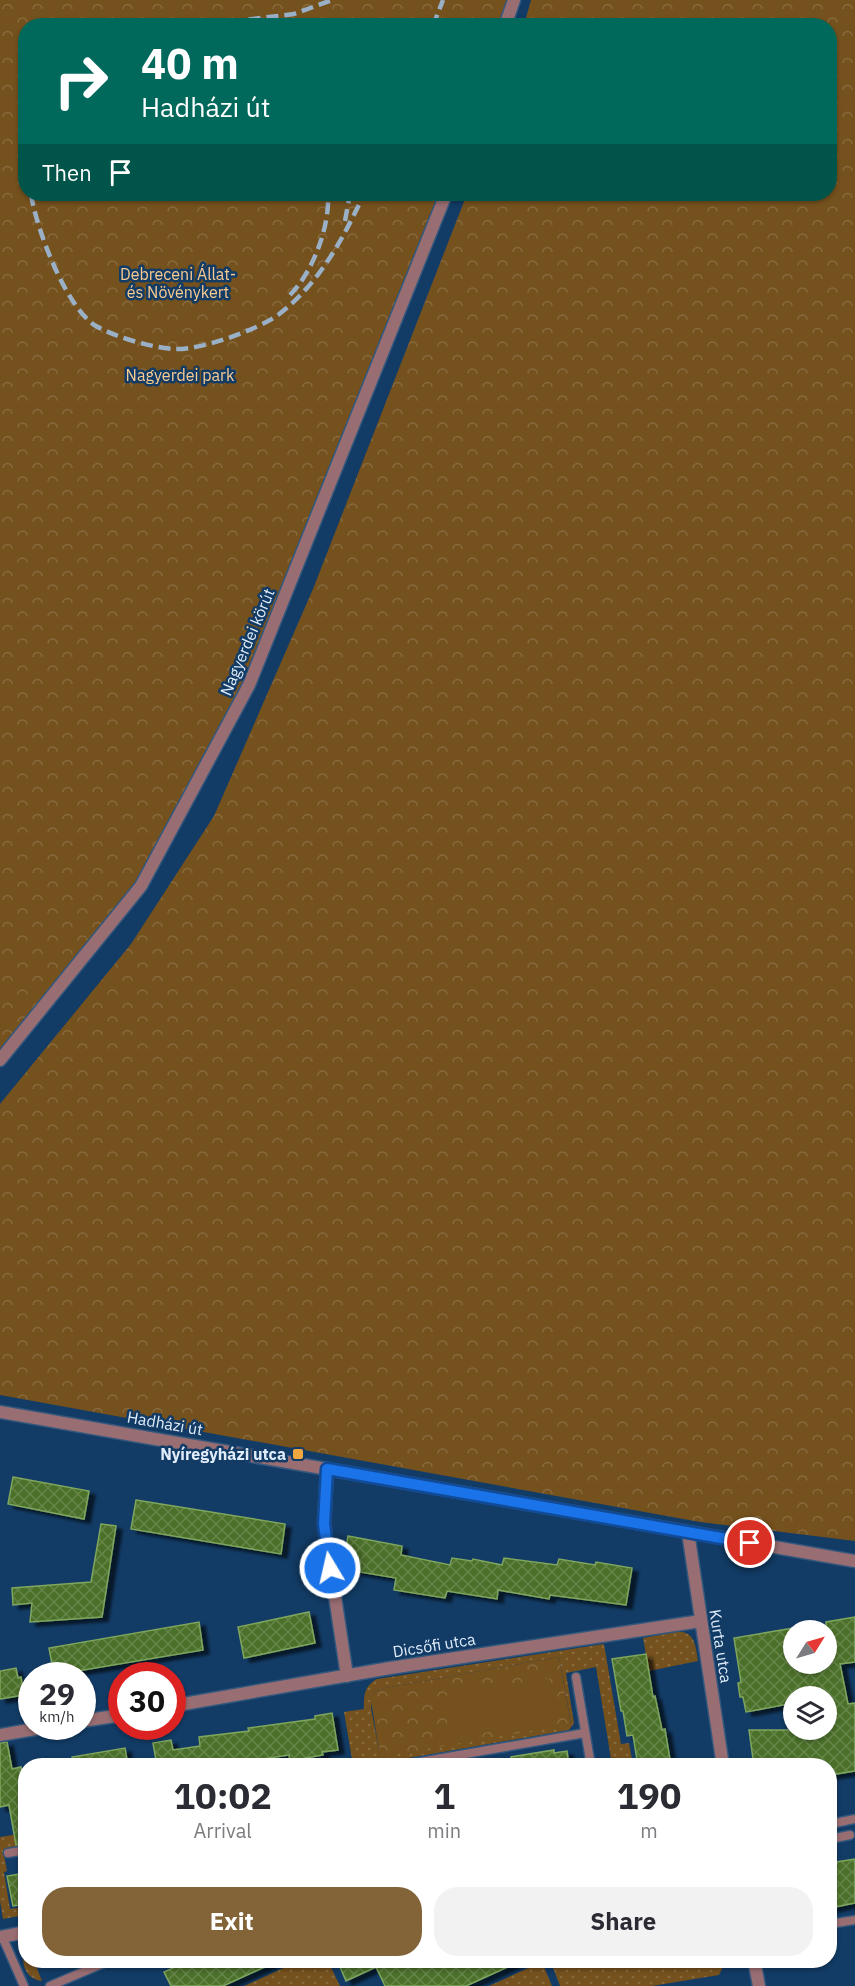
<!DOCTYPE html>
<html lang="en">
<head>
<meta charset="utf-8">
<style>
	body { margin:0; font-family:"IBM Plex Sans",sans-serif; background:#f2f2f3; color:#2b2b33; height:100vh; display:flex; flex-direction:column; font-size:22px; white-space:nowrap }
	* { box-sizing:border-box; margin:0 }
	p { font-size:20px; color:#7c7c81 }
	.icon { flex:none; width:33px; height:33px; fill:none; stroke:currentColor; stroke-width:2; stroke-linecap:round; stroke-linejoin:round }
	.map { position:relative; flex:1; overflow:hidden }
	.drawer { position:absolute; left:18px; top:1758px; width:819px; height:210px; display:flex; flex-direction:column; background:#fff; border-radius:24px; box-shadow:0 2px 4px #0004 }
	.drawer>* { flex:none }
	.top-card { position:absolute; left:18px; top:18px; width:819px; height:183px; border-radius:24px; box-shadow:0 2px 4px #0004; background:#00695c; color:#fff; overflow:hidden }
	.needle { width:39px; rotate:53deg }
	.buttons { position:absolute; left:783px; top:1620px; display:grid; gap:12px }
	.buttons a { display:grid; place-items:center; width:54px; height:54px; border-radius:50%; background:#fff; box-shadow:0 2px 4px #0004; font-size:30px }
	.speed { position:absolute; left:18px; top:1662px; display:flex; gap:12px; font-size:30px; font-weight:700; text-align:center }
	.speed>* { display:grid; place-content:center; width:78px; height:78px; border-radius:50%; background:#fff; box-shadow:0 2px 4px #0004; line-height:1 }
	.speed small { font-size:15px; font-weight:400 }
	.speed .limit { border:9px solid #d22; background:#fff; color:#111 }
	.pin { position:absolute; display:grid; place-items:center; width:51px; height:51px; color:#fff; margin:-26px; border:3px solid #fff; border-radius:50%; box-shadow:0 2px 6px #0007 }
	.me { position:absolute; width:66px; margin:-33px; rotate:351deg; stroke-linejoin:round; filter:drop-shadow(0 0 4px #0008) }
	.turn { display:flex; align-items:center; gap:21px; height:126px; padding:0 24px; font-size:27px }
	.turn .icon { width:78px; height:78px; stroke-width:2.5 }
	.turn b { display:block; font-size:42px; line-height:51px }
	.then { display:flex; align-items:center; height:57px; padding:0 24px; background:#0003; gap:12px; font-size:22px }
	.eta { display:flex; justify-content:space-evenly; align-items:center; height:102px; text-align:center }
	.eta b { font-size:36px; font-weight:700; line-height:42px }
	.primary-button { display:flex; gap:12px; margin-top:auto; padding:12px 24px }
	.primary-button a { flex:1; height:69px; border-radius:24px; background:#836338; color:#fff; font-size:24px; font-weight:700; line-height:69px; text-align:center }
	.primary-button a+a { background:#f2f2f3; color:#2b2b33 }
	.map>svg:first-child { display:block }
	.grass { fill:url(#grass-dots); fill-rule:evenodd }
	.park { fill:url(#park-crowns) }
	.pitch { fill:#75511d }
	.building { fill:url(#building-cross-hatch); stroke:#7fa65e; stroke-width:1.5; filter:url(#shadow) }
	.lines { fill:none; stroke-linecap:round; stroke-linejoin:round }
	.service-casing { stroke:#33577d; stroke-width:11 }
	.minor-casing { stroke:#33577d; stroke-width:15 }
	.tertiary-casing { stroke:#33577d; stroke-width:15 }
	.service { stroke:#996e73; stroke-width:8 }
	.minor { stroke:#996e73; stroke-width:12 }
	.tertiary { stroke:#996e73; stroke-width:12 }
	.rail { stroke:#9ab0c7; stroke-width:4.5; stroke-dasharray:12 6; stroke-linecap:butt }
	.route-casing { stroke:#114b97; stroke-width:15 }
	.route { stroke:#1a73e8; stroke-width:10 }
	.poi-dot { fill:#efa73e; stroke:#123b65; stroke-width:2 }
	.labels { text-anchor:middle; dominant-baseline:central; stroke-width:5; stroke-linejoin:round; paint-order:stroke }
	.park-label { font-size:16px; fill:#facc92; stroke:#123b65 }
	.street-label { font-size:16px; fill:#e0ecf9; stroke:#123b65 }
	.poi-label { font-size:16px; font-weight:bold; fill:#e0ecf9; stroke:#123b65; text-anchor:end }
</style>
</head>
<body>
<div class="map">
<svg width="855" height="1986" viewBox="0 0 855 1986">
	<defs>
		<pattern id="grass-dots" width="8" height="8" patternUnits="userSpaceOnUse" patternTransform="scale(1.5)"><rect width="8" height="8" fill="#75511d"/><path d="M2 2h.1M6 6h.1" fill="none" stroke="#886a3f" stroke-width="1.8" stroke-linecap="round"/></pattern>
		<pattern id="park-crowns" width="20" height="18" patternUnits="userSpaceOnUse" patternTransform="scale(1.5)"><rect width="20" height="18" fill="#75511d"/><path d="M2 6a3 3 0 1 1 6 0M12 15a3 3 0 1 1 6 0" fill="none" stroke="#886a3f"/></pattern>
		<pattern id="building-cross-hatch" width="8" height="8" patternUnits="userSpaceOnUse" patternTransform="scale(1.5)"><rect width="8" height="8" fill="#4c702a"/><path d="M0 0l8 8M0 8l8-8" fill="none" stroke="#66854a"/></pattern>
		<filter id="shadow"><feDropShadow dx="6" dy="4" stdDeviation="1.5" flood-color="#0009"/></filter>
	</defs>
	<rect width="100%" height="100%" fill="#123b65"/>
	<g class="grass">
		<path d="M676,1632c19,-2 20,15 22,29l-49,10 -6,-33z"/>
		<path d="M604,1644l17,100 8,-1 4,22h-21l-16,-98 -30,6 8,50 -5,7 -200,35h-16l-9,-53 20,-3c0,-14 0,-23 13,-30zM559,1657l12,66 -191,33 -9,-48 2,-15 6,-4z"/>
		<path d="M25,1833v13l-22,4 4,21 -3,1 6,37 13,-2 2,2v6l-22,4 -3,-18v-64z"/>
		<path d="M25,1950l1,10 24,1 -14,5 6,15c-16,-2 -22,-17 -17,-31z"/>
		<path d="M301,1960l27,1 12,25h-96z"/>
		<path d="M563,1960h159l1,7 -4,8 -67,11h-92l-8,-21z"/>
		<path d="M537,1964l7,3 8,19h-63z"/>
	</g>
	<g class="park">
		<path d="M0,0h514l-9,25 -479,1v168h420l-197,491 -108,201 -141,174z"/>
		<path d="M531,0h324v1541l-155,-19 -700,-127v-291l131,-160 83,-128 99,-227 154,-395h363v-168l-306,-1z"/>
		<path d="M559,1657l12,67 -191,33 -9,-57 2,-7 6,-4z"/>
	</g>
	<path class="pitch" d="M549,1678l8,42 -107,19 -7,-43z"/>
	<g class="building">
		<path d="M13,1477l76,14 -5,28 -76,-15z"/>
		<path d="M136,1500l149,24 -4,30 -150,-25z"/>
		<path d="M101,1524l15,2 -14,91 -72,5 2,-19 -19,2 -1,-17 79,-6z"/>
		<path d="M348,1536l54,10 -1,9 49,10 2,-7 20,3 1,-2 29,6 2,-7 53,7 2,-6 36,6 1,-3 36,6 -6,37 -76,-10 -1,4 -51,-9 -1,9 -50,-8 -2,7 -51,-8 2,-12 -54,-9z"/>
		<path d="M309,1612l6,31 -71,15 -6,-31z"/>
		<path d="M855,1617v45l-15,2 8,40 7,-1v68l-25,4v-9h-76l-5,-36h77v-34h-32v7l-48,9 -3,-15h-3l-2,-14 3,-1 -7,-44 60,-10v36h32v-42z"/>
		<path d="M199,1622l4,28 -149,25 -5,-27z"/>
		<path d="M646,1654l7,43 2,-1 7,34 3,-1 6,37h-33l-5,-31 -6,1 -4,-25h-2l-9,-52z"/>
		<path d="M16,1668l2,10 3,-1 3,18 -24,4v-28z"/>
		<path d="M332,1713l6,37 -16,2 1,3 -33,6 -1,-6 -54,8v3h-78l-4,-23 18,-3 2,10 27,-4 -1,-9 50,-6 -1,-3 67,-9v-3z"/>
		<path d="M7,1742l5,27 9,-2 5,27v50l-10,1 -7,-40 -9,2v-64z"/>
		<path d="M125,1748l3,18h-55l-1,-9z"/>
		<path d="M554,1750v3l13,-2 2,15h-58v-9z"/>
		<path d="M855,1859v44l-25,5v-45z"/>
		<path d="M26,1873v31l-13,2 -6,-30z"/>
		<path d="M190,1960h90l-57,26h-52l-7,-14z"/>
		<path d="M337,1960h186l-57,26h-81l-9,-19 -30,14z"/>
	</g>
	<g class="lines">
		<g class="service-casing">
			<g id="service">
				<path d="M576,1677l15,89"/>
				<path d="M397,1766l188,-33"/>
				<path d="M830,1824l25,-5"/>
				<path d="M830,1839l20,-4"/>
				<path d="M8,1853l18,-3"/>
				<path d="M830,1924l25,-4"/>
				<path d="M2,1936l22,50"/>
				<path d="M50,1986l61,-26"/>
			</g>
		</g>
		<g class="minor-casing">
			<g id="minor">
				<path d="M505,26l9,-26"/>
				<path d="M0,1060l141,-174 108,-201 197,-491"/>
				<path d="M327,1469l-3,55 23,152"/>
				<path d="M688,1532l35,234"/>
				<path d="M172,1706l218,-38 311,-47"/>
				<path d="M82,1721l40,-6"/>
				<path d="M0,1735l52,-9"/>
				<path d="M0,1937l26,-5"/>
				<path d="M754,1960l5,26"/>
			</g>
		</g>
		<g class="tertiary-casing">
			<path id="tertiary" d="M0,1412l855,149"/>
		</g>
		<use href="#service" class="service"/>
		<use href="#minor" class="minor"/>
		<use href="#tertiary" class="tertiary"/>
		<g class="rail">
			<path d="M195,26l99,-12 38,-14"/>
			<path d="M433,26l10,-26"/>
			<path d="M31,194c5,34 35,114 65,132 19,11 57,22 79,23 26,1 82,-19 103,-34 41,-31 65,-76 86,-121"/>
			<path d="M345,221l5,-27"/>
			<path d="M290,295c23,-23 40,-69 38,-101"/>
		</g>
	</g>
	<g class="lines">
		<g class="route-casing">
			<path id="route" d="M330,1568l-6,-44 3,-55 423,74"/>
		</g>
		<use href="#route" class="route"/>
	</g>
	<rect class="poi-dot" x="292" y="1448" width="12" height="12" rx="3"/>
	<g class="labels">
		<g class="park-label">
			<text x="178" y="274">Debreceni Állat-<tspan x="178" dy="18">és Növénykert</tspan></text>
			<text x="180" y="375">Nagyerdei park</text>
		</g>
		<g class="street-label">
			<text transform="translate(247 642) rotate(-67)">Nagyerdei körút</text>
			<text transform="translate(165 1423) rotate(10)">Hadházi út</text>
			<text transform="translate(434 1645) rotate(-9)">Dicsőfi utca</text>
			<text transform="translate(721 1646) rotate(81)">Kurta utca</text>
		</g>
		<g class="poi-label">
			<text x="286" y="1454">Nyíregyházi utca</text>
		</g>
	</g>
</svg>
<div class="buttons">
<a><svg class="needle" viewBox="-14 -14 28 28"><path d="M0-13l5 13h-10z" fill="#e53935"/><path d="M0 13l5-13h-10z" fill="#7c7c81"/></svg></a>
<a><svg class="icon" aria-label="layers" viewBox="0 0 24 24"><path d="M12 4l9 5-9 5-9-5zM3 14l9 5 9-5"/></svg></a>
</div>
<div class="speed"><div>29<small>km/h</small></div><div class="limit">30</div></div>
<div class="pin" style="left:750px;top:1543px;background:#d93025"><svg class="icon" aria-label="arrive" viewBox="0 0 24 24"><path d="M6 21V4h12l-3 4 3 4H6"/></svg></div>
<svg class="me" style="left:330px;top:1568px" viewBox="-20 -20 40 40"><circle r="17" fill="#1a73e8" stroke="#fff" stroke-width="3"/><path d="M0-11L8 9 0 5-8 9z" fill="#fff"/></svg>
<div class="top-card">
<div class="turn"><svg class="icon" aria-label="right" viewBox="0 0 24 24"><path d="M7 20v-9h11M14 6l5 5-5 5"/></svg><div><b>40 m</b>Hadházi út</div></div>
<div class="then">Then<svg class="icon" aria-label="arrive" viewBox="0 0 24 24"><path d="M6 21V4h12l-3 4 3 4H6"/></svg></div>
</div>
<section class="drawer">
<div class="eta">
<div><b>10:02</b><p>Arrival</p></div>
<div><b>1</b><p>min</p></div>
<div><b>190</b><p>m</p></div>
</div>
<div class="primary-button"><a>Exit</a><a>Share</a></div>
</section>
</div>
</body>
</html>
